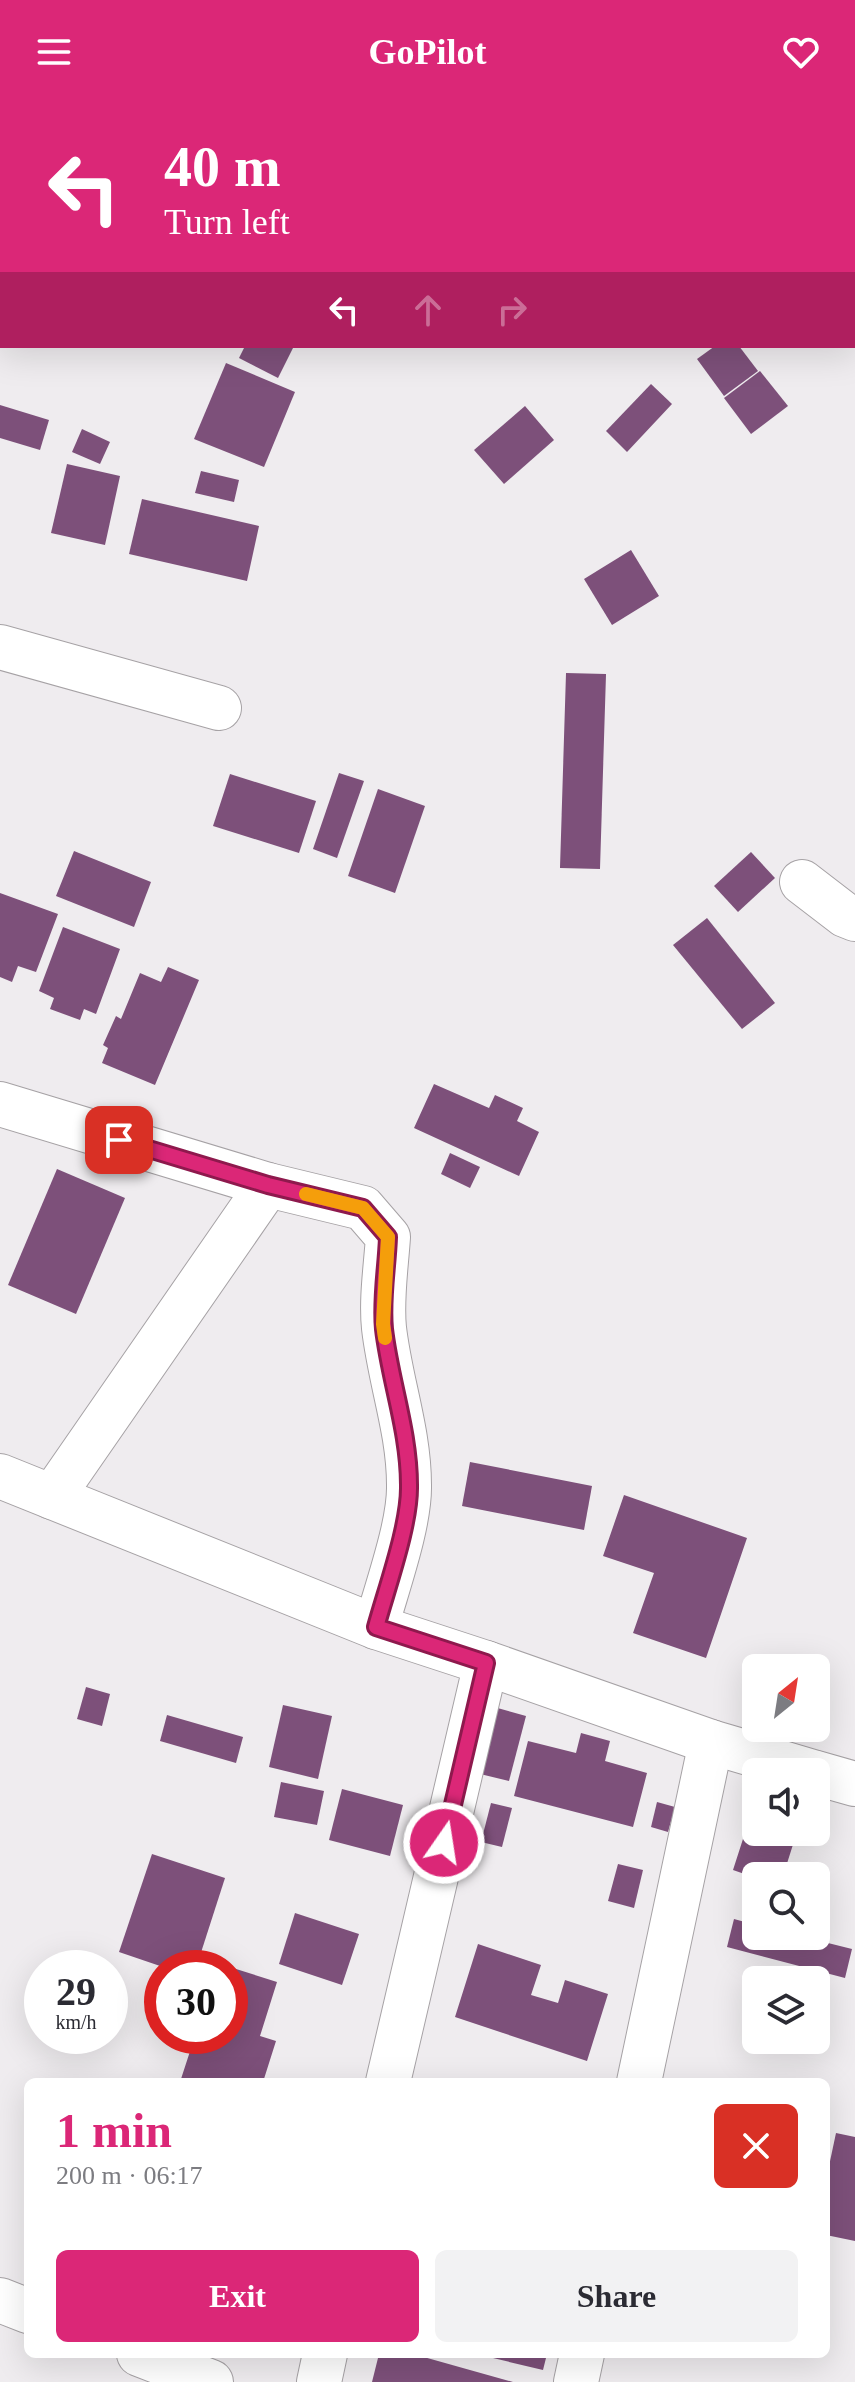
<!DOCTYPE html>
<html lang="en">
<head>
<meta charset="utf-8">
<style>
	body { margin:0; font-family:Georgia,serif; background:#f2f2f3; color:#2b2b33; height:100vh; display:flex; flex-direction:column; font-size:30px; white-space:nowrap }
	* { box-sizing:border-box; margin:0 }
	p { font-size:26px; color:#7c7c81 }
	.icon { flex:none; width:44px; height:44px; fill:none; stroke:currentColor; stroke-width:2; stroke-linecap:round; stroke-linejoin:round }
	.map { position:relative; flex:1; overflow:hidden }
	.drawer { position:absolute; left:24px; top:1974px; width:806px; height:280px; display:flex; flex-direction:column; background:#fff; border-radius:12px; box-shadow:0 8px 32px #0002 }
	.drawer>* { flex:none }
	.top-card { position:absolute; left:0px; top:0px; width:856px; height:244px; box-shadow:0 8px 32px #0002; background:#db2777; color:#fff; overflow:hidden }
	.needle { width:52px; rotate:30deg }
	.fabs { position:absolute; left:742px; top:1550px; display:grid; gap:16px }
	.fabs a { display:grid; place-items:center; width:88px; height:88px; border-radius:12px; background:#fff; box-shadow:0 8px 32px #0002; font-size:40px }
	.speed { position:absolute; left:24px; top:1846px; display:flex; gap:16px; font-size:40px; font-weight:700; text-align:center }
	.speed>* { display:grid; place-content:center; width:104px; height:104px; border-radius:50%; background:#fff; box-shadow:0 8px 32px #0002; line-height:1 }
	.speed small { font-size:20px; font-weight:400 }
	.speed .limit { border:12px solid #d22; background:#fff; color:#111 }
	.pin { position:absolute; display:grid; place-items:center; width:68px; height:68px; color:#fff; margin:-34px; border-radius:16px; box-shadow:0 4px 12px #0006 }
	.me { position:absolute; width:88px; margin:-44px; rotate:13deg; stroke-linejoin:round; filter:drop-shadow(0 0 6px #0008) }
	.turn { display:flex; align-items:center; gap:28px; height:168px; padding:0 32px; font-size:36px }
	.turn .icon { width:104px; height:104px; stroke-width:2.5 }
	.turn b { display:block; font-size:56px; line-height:68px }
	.lanes { display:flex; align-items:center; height:76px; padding:0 32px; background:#0003; justify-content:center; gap:40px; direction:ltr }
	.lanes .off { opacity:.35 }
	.round { display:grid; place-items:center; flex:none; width:84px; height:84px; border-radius:12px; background:#f2f2f3 }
	.overview { display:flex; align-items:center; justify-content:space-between; height:136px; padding:0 32px }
	h1 { font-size:48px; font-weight:700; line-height:60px; color:#db2777 }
	.cta { display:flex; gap:16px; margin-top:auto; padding:16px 32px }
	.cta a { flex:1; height:92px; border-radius:12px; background:#db2777; color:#fff; font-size:32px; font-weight:700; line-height:92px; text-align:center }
	.cta a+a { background:#f2f2f3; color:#2b2b33 }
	header { display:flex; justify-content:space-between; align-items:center; height:104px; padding:0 32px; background:#db2777; color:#fff; font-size:36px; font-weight:700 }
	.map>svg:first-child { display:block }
	.building { fill:#7d507a }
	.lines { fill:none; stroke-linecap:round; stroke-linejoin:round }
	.minor-casing { stroke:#a6a2a5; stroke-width:46 }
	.major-casing { stroke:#a6a2a5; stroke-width:46 }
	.minor { stroke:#fff; stroke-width:44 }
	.major { stroke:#fff; stroke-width:44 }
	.route-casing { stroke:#8e194d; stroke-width:20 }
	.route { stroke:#db2777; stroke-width:14 }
	.slow { stroke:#f59e0b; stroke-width:14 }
</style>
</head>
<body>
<header><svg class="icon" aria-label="menu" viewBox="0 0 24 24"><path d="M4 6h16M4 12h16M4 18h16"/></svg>GoPilot<svg class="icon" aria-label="heart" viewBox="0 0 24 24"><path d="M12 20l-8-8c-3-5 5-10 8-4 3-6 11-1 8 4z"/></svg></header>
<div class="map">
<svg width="855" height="2278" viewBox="0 0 855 2278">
	<rect width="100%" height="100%" fill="#efecef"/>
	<g class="building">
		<path d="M245,242h49l-16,32 -39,-20z"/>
		<path d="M715,242h24l19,25 -34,25 -27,-37z"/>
		<path d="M226,259l69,29 -31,75 -70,-28z"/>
		<path d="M760,267l28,35 -37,28 -27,-36z"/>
		<path d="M651,280l21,20 -45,48 -21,-21z"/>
		<path d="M0,301l49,15 -9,30 -40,-12z"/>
		<path d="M525,302l29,34 -50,44 -30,-34z"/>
		<path d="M82,325l28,13 -10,22 -28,-12z"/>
		<path d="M67,360l53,12 -15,69 -54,-12z"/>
		<path d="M201,367l38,9 -5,22 -39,-9z"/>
		<path d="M142,395l117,27 -12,55 -118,-27z"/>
		<path d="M631,446l28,46 -47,29 -28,-46z"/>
		<path d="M566,569l40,1 -6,195 -40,-1z"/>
		<path d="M339,669l25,8 -27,77 -24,-9z"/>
		<path d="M230,670l86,27 -17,52 -86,-27z"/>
		<path d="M378,685l47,17 -30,87 -47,-17z"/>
		<path d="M74,747l77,31 -17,45 -78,-31z"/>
		<path d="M751,748l24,26 -37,34 -24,-26z"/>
		<path d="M0,789l58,21 -22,58 -18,-6 -6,16 -12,-5z"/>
		<path d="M707,814l68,85 -33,26 -69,-84z"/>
		<path d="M63,823l57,22 -24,65 -12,-5 -4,11 -30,-11 4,-11 -15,-7z"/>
		<path d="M168,863l31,13 -44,105 -53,-22 6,-15 -5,-3 13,-29 5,3 19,-46 21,9z"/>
		<path d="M434,980l55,24 6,-13 28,13 -6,13 22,11 -20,44 -105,-48z"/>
		<path d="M450,1049l30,14 -10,21 -29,-14z"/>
		<path d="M57,1065l68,29 -49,116 -68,-29z"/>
		<path d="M470,1358l122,24 -8,44 -122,-24z"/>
		<path d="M624,1391l123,43 -41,120 -73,-25 21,-60 -51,-17z"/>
		<path d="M86,1583l24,7 -8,32 -25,-7z"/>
		<path d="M283,1601l49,11 -14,63 -49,-12z"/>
		<path d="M494,1603l32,9 -17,65 -33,-8z"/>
		<path d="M167,1611l76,22 -7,26 -76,-22z"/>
		<path d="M581,1629l29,8 -5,20 42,12 -14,54 -119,-31 14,-55 48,12z"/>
		<path d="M281,1678l43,9 -7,34 -43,-8z"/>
		<path d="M342,1685l61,16 -13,51 -61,-16z"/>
		<path d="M657,1698l18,5 -7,25 -17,-5z"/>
		<path d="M491,1699l21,5 -10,39 -21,-5z"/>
		<path d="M752,1707l4,1v20h41l-14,44 -27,2 -23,-8z"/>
		<path d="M152,1750l73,24 -29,90h-30l-47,-16z"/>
		<path d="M618,1760l25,6 -9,38 -26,-7z"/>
		<path d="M295,1809l64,21 -17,51 -63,-21z"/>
		<path d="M734,1815l22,6v11h44l52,13 -7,29 -118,-31z"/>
		<path d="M478,1840l63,21 -10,30 27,8 7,-23 43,14 -21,67 -132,-44z"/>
		<path d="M217,1859l60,19 -17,54 16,5 -13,41h-83l15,-46h35v-68h-14z"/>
		<path d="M836,2029l19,4v104l-29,-6v-55z"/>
		<path d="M379,2250h34l100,28h-141z"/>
		<path d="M476,2250h71l-4,16z"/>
	</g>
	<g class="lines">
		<g class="minor-casing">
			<g id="minor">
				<path d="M0,543l219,61"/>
				<path d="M802,778l43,33 10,4"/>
				<path d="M0,1000l268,81 95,23 25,29c-2,30 -7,62 -4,91 6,53 25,103 25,157 1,39 -22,102 -33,142"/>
				<path d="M0,1372l376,151 110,36 -98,419"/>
				<path d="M52,1393l216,-312"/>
				<path d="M486,1559l225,79 102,30"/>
				<path d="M816,1669l39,11"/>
				<path d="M639,1978l72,-340"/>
				<path d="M0,2196l28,11"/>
				<path d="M139,2250l72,28"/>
				<path d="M319,2278l6,-28"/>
				<path d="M576,2278l6,-28"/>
			</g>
		</g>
		<g class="major-casing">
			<g id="major">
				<path d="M780,0l1,2"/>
				<path d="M854,109l1,2"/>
			</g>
		</g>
		<use href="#minor" class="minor"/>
		<use href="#major" class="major"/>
	</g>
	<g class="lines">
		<g class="route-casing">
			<path id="route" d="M119,1036l149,45 95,23 25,29c-1,30 -7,62 -4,92 6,52 25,102 25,156 1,39 -22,102 -33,142l110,36 -42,180"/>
		</g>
		<use href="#route" class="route"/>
		<path class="slow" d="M306,1090l57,14 25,29 -5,87 2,14"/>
	</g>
</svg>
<div class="fabs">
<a><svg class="needle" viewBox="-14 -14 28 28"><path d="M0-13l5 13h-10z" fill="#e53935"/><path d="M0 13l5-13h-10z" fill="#7c7c81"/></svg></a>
<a><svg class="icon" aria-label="sound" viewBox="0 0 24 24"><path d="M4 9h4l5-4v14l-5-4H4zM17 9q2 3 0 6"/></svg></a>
<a><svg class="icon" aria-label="search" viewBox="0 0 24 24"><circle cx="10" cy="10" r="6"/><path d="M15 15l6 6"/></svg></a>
<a><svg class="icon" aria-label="layers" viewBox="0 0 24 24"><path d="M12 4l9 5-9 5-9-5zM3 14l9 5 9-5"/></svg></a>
</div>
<div class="speed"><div>29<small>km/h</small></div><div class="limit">30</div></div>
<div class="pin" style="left:119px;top:1036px;background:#d93025"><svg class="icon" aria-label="arrive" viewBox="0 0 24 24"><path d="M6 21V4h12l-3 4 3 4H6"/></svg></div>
<svg class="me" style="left:444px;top:1739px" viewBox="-20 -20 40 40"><circle r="17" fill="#db2777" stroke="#fff" stroke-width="3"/><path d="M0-11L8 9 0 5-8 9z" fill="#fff"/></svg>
<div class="top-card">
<div class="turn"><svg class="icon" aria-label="left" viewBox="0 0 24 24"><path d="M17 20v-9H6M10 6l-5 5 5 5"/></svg><div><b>40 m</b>Turn left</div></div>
<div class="lanes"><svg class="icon" aria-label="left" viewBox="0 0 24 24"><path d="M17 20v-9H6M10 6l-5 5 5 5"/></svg><svg class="icon off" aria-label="ahead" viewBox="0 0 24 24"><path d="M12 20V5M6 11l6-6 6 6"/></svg><svg class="icon off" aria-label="right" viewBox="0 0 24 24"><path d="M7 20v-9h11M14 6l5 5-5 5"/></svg></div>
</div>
<section class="drawer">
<div class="overview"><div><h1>1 min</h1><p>200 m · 06:17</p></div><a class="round" style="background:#d93025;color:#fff"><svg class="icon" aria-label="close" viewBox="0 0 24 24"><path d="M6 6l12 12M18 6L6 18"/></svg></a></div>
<div class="cta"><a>Exit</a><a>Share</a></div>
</section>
</div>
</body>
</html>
